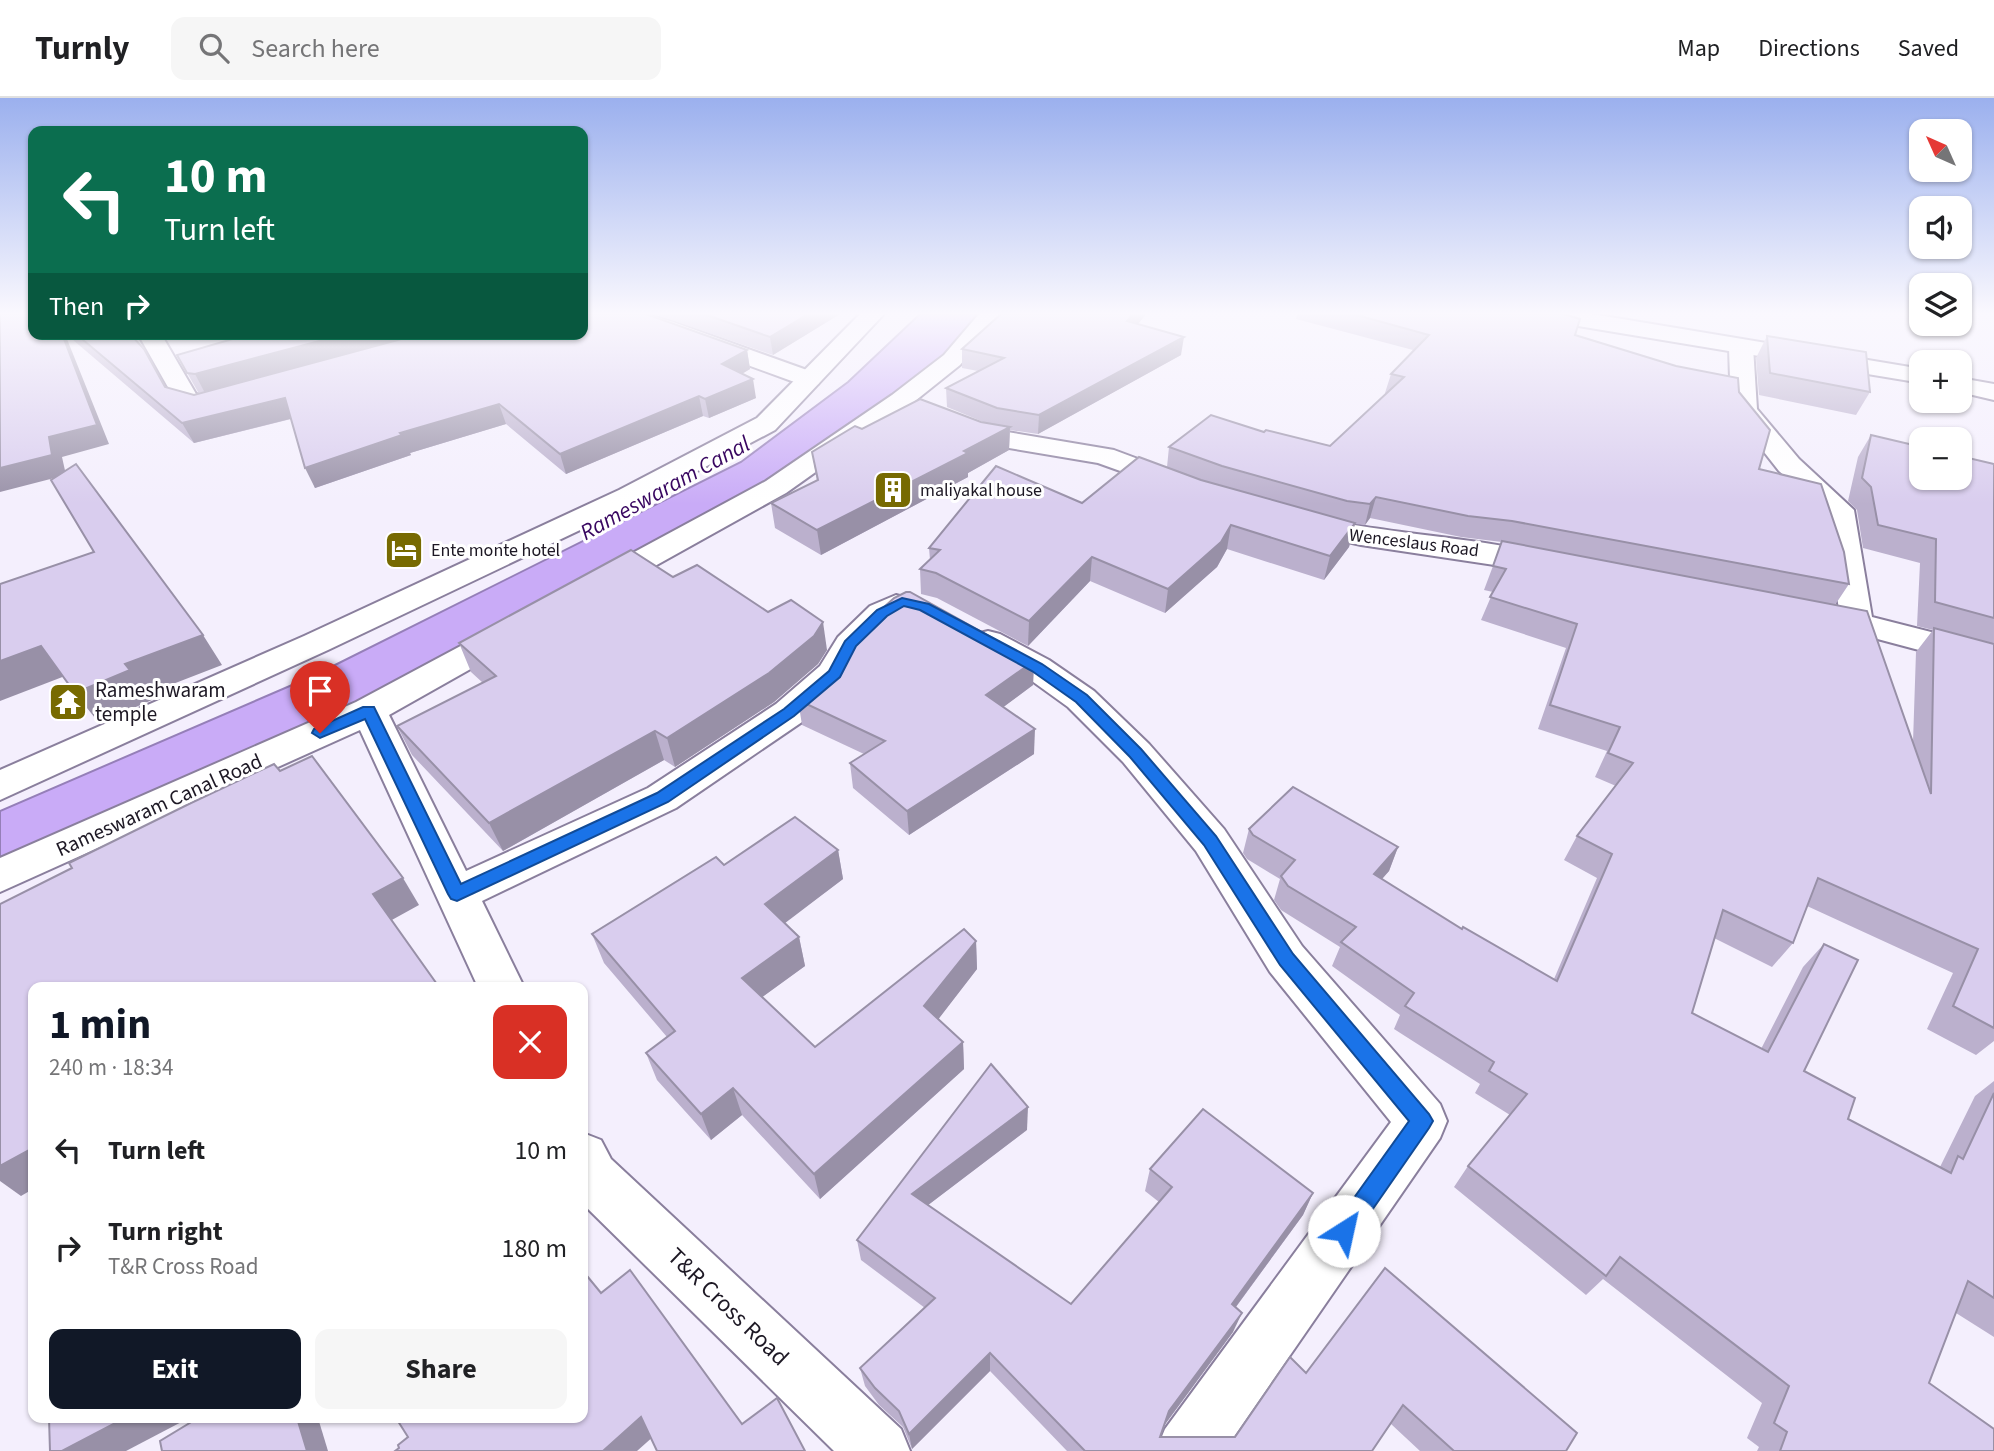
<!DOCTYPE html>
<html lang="en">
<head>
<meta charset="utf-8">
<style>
	body { margin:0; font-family:"Source Sans 3",sans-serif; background:#f6f6f6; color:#202124; height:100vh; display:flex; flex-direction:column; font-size:26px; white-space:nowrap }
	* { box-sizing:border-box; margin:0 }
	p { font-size:23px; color:#757577 }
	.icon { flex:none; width:38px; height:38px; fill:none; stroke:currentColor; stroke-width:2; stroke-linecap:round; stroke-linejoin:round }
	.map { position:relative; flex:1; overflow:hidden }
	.side { position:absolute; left:28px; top:884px; width:560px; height:441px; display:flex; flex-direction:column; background:#fff; border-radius:14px; box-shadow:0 2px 5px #0004 }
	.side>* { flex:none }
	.hud { position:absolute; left:28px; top:28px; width:560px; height:214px; border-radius:14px; box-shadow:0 2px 5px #0004; background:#0b6e4f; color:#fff; overflow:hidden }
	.needle { width:46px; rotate:315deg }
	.controls { position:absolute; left:1909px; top:21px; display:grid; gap:14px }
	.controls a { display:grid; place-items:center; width:63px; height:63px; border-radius:14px; background:#fff; box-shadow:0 2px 5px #0004; font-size:35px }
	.pin { position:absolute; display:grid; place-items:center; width:60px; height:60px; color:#fff; margin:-72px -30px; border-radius:50% 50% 50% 0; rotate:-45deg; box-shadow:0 0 7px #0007 }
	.pin .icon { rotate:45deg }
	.me { position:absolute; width:77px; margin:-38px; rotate:35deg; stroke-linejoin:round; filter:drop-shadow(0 0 5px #0008) }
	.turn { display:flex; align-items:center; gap:24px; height:147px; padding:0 21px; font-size:32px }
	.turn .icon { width:91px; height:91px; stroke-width:2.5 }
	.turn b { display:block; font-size:49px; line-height:60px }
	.then { display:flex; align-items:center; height:66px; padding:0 21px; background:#0003; gap:14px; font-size:26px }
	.round { display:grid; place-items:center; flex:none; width:74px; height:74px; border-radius:14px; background:#f6f6f6 }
	.headline { display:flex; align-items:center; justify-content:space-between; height:119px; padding:0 21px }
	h1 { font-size:42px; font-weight:700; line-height:52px; color:#111827 }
	.primary-button { display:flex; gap:14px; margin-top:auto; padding:14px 21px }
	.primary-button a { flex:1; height:80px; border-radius:14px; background:#111827; color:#fff; font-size:28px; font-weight:700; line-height:80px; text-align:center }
	.primary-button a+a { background:#f6f6f6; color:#202124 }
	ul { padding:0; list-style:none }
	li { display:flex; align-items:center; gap:21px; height:98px; padding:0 21px }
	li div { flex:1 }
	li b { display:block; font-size:26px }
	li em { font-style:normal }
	header { display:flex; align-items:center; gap:42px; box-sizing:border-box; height:98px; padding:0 35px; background:#fff; border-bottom:2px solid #e0e0e0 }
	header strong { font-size:33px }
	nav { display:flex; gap:38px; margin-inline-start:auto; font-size:24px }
	.search { width:490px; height:63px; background:#f6f6f6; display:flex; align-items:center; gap:18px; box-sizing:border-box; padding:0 24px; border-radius:14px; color:#757577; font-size:26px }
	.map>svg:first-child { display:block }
	.water { fill:#c9abf7; stroke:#957fb8; stroke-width:2 }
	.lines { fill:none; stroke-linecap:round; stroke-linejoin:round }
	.street-casing { stroke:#8a7f9d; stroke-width:4 }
	.secondary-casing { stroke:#8a7f9d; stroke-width:4 }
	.street { fill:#fff; fill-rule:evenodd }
	.secondary { fill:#fff; fill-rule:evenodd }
	.wall { fill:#bbb0cd }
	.shaded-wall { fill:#9890a7 }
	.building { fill:#d9cdee; stroke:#9890a7; stroke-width:2 }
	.route { fill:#1a73e8; stroke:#114b97; stroke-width:2 }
	.labels { text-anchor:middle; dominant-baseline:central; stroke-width:6; stroke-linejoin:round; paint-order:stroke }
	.far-poi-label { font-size:18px; fill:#1d1824; stroke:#fff; text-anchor:start }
	.far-street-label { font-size:18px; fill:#1d1824; stroke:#fff }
	.poi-label { font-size:21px; fill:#1d1824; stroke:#fff; text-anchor:start }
	.street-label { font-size:21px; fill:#1d1824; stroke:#fff }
	.water-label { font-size:23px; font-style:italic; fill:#380660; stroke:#fff }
	.near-street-label { font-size:24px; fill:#1d1824; stroke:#fff }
</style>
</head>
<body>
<header>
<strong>Turnly</strong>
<div class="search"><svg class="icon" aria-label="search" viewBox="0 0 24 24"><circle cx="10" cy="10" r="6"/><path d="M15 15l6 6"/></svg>Search here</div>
<nav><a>Map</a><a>Directions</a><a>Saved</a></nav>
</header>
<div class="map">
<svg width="1994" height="1353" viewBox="0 0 1994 1353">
	<rect width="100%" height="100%" fill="#f4effd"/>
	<path class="water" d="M920,216h59l-30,43 -173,120 -429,232 -347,154v-52l313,-135 428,-214 107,-80z"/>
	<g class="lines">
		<g class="street-casing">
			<g id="street">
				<path d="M608,216h37l28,8 145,52 3,5 -3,5 -9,2 -9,-2 -143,-52 -46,-13z"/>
				<path d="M979,216h23l-42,51 -50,40 -124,88 -176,98 -11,3 -11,-3 -5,-7 5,-7 178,-96 126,-86 52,-40z"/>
				<path d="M138,236h23l35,60c14,4 27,-4 41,0l4,5 -4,5 -32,8 -27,-7z"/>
				<path d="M1741,242l8,2 4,5 4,62 42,50 55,51 18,107 122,31v22l-139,-37 -44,-9 -4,-7 4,-7 12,-3 16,3 -14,-97 -46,-42 -48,-61 -2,-63 4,-5z"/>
				<path d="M960,321l35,11 119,20 75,28 4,6 -4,6 -10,2 -81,-29 -107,-18 -40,-12 -4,-6 4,-6z"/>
				<path d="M1300,416c85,21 173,22 258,43l5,7 -5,7 -11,2 -186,-28 -71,-16 -5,-6 5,-6z"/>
				<path d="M896,497l11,3 5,7 -48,44 -18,32 -44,41 -126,86 -194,93 42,86h-46l-118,-257 -360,162v-34l356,-156 142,-76 12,-3 12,3 5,7 -5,7 -133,75 77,156 182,-83 128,-84 44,-38 18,-29 32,-31z"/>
				<path d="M988,533l12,3 49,26 45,31 55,53 75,85 78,117 138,158 7,17 -7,17 -216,313h-68l9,-22 226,-307 -121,-150 -74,-121 -73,-89 -55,-55 -43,-31 -49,-28 -5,-7 5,-7z"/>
				<path d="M583,1035l18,7 10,19 290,270 9,22h-76l-251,-247z"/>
			</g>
		</g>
		<g class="secondary-casing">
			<g id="secondary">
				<path d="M860,216h24l-109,116 -136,72 -311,148 -328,150v-30l304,-134 315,-146 138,-72z"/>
				<path d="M1537,216h55l330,55v14l-374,-62 -8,-2z"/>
				<path d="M1960,280l34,6v16l-34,-8z"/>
			</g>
		</g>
		<use href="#street" class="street"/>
		<use href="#secondary" class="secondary"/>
	</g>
	<g class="wall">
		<path d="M654,216h186l-67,41z"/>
		<path d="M998,216h148l-8,10 43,31 -143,79 -28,-4 -1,20 -41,23v4l-147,78 -46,-27 -4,-25 46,-22 -5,-29 50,-23 119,-7 5,1 -39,-16 -1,-19 32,-17 -16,-3v-19l36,-32z"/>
		<path d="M1297,216h267l11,21 164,57 20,77 90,115 -14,21 78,137 3,-90 17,-22 -16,-4 3,-63 -57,-15 -6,-38 -9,-9 10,-44 13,-22 123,29v577l-18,14 -49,-26 26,-56 -146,-67 -14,37 -21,24 -58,-29 -22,75 69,36 42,-82 21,-23 -20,127 44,48 92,48 35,-71 19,-15v256l-38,-24 -27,70 65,68h-237l2,-4 -12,-9 15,-35 -159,-124 -17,16 -132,-108 14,-21 42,-51 -35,-22 5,-9 -86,-55 6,-14 -68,-49 8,-19 -59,-37 -7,-10 6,-21 -33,-20 -4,-6 6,-24 149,18 -9,24 -7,8 80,50 92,50 43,-101 -33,-18 13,-24 39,-50 -21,-9 12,-26 -69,-22 28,-81 -85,-28 12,-28 -9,-2 18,-48 -41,-5 -91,-19 -5,7 -10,-1 -6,23 -25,33 -97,-31 -10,18 -52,46 -75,-32 -62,65 -91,-48 -16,-4 -1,-25 10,-9 -1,-12 153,-45 85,-36 2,-20 95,-15 66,14 56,-52 -1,-1 6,-19 22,-24 -117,-31z"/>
		<path d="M66,236h64l35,53 29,8 9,-2 -5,-1 -21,-37 570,-5 3,19 -8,5 14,24 -47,20 -6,-2 -137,58 -60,-50 -96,29 1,2 -96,33 -24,-69 -97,24z"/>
		<path d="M1767,238l103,56 -14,23 -97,-20 -3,-37z"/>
		<path d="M673,479l95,35 59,38 -9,14 -44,38 -99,65 -11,-7 -161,91 -91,-96 -15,-29 86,-43 -12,-11 -12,-29z"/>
		<path d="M1034,563l-1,24 -30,22 31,47 -125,81 -56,-47 -3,-25 14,-9 -62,-29 -4,-25z"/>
		<path d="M838,752l5,29 -59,44 15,14 6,29 -43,31 53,50 161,-106 1,28 -39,50 25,23 1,27 -144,130 -78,-84 -31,25 -54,-60 -11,-27 21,-16 -63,-74 -12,-29 132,-69z"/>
		<path d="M1027,1032l-99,75 143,99 88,-102 -14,-11 5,-22 163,24 -10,22 -67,92 -3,25 -70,95 -3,10h75l71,-64 260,78h-146l-29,-27 -19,27h-305l-77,-80 -78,78 -9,-22 -24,-22 -14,-19 -5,-18 65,-60 -64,-48 -4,-20z"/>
	</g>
	<g class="shaded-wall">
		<path d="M808,216h32l-67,41 -3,-18z"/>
		<path d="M1133,216h13l-20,25 1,-18z"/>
		<path d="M62,236h3l44,110 -47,13 4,18 -66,17v-24l49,-31z"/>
		<path d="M346,236h75l-216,59 -10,-19z"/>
		<path d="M1184,239l-3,18 -143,79 1,-19z"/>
		<path d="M747,252l3,19 -24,14 -4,-19z"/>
		<path d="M753,281l3,19 -47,20 -4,-19z"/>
		<path d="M699,298l4,20 -137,58 -6,-20z"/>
		<path d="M285,300l9,20 -100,25 -12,-20z"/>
		<path d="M499,306l7,20 -96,29 1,2 -96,33 -10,-20 95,-35z"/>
		<path d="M1010,329l-1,23 -41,23v4l-147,78 -4,-25z"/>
		<path d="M1376,399l-6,21 -5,7 5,-21z"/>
		<path d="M1355,425l-6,24 -25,33 6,-24z"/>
		<path d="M1231,427l-4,24 -10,18 -52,46 3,-24z"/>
		<path d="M1092,459l-2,24 -62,65 1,-25z"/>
		<path d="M823,524l4,28 -9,14 -44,38 -99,65 -8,-29z"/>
		<path d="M203,537l19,30 -75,29 5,6 -53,23 -24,-30 50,-29z"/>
		<path d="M41,548l24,30 -65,25v-40z"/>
		<path d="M1034,563l-1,24 -47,35v-25z"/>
		<path d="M1035,631l-1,25 -125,81 -2,-24z"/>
		<path d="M655,633l9,29 -161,91 -14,-28z"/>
		<path d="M1398,749l-9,24 -24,27 9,-24z"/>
		<path d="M838,752l5,29 -71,54 -7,-29z"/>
		<path d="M403,780l16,27 -29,16 -17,-27z"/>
		<path d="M799,839l6,29 -55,40 -8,-28z"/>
		<path d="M976,843l1,28 -50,65 -3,-28z"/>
		<path d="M963,944l1,27 -144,130 -6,-25z"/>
		<path d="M733,990l9,27 -31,25 -10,-26z"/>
		<path d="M1028,1009l-1,23 -112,85 -3,-21z"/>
		<path d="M33,1050v41l-12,7 -21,-15v-15z"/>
		<path d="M1313,1095l-10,22 -79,108 8,-19z"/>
		<path d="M1242,1215l-9,19 -70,95 6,-16z"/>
		<path d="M990,1255v18l-78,78 -3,-15z"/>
		<path d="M641,1319l14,18 -18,16h-34z"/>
		<path d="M125,1320h64l-63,33h-64z"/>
		<path d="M297,1320h21l10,33h-21z"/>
	</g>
	<g class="building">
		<path d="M0,216h33v20h29l35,91 -48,12 3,18 -52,13z"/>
		<path d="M583,216h63l101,36 -25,14 31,15 -48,20 -6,-3 -139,58 -61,-50 -99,29 2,2 -97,33 -20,-70 -103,25 -106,-89h54l14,15 21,38 29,8 226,-61h163z"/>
		<path d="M704,216h104l-38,23z"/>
		<path d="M1001,216h132l-6,7 57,16 -145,78 -42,-7 -51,-20 58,-30 -42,-9z"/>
		<path d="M1353,216h211l16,5 -5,16 101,31 62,12 1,14 31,38 -11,39 62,15 23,68 5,32 -337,-63 -44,-5 -92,-19 -6,7 -23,-3 -125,-35 -53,-19 42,-32 53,17 2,-2 64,16 74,-69 -13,-3 38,-39z"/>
		<path d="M250,236h96l-151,40 -8,-1 -10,-18z"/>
		<path d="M1767,238l99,16 4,40 -100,-19z"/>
		<path d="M920,301l61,23 29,5 -46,24 4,2 -151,77 -46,-27 47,-23 -6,-28 43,-26 7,3z"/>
		<path d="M1871,337l51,12v31h38v-22l34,8v154l-59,-16 1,-63 -58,-14 -7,-38 -9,-9z"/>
		<path d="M1139,359l62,23 154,43 -25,33 -99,-31 -10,17 -53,47 -76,-32 -63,64 -93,-48 -16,-4 20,-19 -11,-2 67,-82 86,37z"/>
		<path d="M76,366l127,171 -78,29 5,6 -55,23 -34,-47 -41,15v-77l94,-32 -43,-72z"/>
		<path d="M1502,443l365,70 64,183 3,-166 60,16v384l-41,-22 25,-57 -160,-71 -25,65 -70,-33 -31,103 76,39 56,-108 34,16 -54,111 51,27 -7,21 103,54 7,-17 5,3 31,-66v205l-26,-17 -39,102 65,46v22h-214l7,-19 -13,-9 15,-37 -169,-129 -14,19 -138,-110 59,-72 -38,-23 5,-9 -89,-56 9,-13 -73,-51 15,-15 -68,-41 -7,-10 14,-16 -42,-25 -4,-6 44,-42 105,60 -24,27 88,55 1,-2 94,54 55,-127 -35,-18 56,-73 -25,-10 12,-26 -70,-22 27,-81 -87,-27 16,-28 -13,-3z"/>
		<path d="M631,452l42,27 24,-12 71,47 23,-12 32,22 -9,14 -45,37 -102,65 -12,-7 -166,92 -92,-97 99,-50 -37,-33z"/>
		<path d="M906,494h4l124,69 -48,34 49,34 -128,82 -57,-48 35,-22 -87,-41 47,-42 18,-32 31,-28z"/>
		<path d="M312,658l91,122 -30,16 66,93h-406v161l-33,18v-262l72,-36 -3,-5 122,-60 83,-39 6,7z"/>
		<path d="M795,719l43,33 -73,54 34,33 -57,41 73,69 149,-118 12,12 -52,65 39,36 -149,132 -81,-86 -32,26 -55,-61 29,-22 -83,-97 124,-77 8,8z"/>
		<path d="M991,966l37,43 -116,87 159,110 101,-117 -22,-18 53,-60 110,84 -81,111 10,9 -73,98 -9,26h75l55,-80 16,16 79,-105 192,165 -11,18h-112l-51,-46 -31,46h-287l-95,-98 -81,81 -10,-23 -24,-23 -15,-20 75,-70 -78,-58z"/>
		<path d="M630,1172l112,154 35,-26 28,53h-148l-16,-34 -38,34h-208l4,-3 -1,-3 10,-8 -12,-19h187v-147l18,22z"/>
		<path d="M49,1320h76l-63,33h-12z"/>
		<path d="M198,1320h99l10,33h-145l-2,-10z"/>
	</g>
	<linearGradient id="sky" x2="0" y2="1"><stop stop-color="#9bb0ee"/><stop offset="0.53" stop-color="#faf8fe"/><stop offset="1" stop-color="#faf8fe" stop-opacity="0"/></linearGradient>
	<rect width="1994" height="406" fill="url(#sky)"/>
	<path class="route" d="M902,500l27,6 113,60 45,31 54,54 75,87 77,118 136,160 4,7 -4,7 -77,111 -8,3 -8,-3 -3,-8 3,-8 73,-102 -129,-156 -76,-120 -74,-88 -54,-55 -44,-31 -112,-61 -16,-4 -17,10 -31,30 -16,31 -46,39 -126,86 -211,99 -6,-2 -3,-5 -83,-175 -45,19 -8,-5 2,-4 49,-22h11l87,177 196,-91 127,-84 45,-38 16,-30 32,-31z"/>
	<defs>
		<g id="building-square" transform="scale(2.0125)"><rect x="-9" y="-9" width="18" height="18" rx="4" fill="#776a01" stroke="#fff"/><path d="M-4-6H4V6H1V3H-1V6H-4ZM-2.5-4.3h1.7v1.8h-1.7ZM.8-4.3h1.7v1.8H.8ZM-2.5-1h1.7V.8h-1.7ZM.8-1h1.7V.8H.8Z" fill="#fff"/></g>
		<g id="hotel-square" transform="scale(2.0125)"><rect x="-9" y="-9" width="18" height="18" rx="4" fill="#776a01" stroke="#fff"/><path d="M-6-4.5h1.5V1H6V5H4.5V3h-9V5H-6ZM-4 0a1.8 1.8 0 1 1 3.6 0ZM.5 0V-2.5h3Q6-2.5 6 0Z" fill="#fff"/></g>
		<g id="temple-square" transform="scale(2.0125)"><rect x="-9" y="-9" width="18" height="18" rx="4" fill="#776a01" stroke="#fff"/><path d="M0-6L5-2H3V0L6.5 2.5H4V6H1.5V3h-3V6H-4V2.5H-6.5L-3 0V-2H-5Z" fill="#fff"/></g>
	</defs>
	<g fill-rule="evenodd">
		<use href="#building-square" x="893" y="392"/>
		<use href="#hotel-square" x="404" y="452"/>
		<use href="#temple-square" x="68" y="604"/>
	</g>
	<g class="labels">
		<g class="far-poi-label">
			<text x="920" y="392">maliyakal house</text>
			<text x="431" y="452">Ente monte hotel</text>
		</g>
		<g class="far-street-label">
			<text transform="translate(1414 445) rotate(7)">Wenceslaus Road</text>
		</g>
		<g class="poi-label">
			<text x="95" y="592">Rameshwaram<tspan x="95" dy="24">temple</tspan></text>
		</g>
		<g class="street-label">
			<text transform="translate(159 707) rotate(-24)">Rameswaram Canal Road</text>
		</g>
		<g class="water-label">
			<text transform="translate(665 390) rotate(-29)">Rameswaram Canal</text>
		</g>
		<g class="near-street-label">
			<text transform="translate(728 1209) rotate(44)">T&amp;R Cross Road</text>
		</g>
	</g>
</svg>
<div class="controls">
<a><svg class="needle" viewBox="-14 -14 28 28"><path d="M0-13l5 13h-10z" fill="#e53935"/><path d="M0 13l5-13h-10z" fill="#757577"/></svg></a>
<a><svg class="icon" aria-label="sound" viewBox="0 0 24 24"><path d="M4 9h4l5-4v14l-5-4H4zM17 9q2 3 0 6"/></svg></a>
<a><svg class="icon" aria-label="layers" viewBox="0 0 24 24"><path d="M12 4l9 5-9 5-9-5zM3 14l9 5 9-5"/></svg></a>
<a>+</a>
<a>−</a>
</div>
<div class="pin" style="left:320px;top:635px;background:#d93025"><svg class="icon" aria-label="arrive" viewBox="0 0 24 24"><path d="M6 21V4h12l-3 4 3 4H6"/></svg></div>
<svg class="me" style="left:1344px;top:1133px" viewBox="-20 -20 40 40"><circle r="19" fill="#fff"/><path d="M0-13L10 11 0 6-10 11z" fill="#1a73e8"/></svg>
<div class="hud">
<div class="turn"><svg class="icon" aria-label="left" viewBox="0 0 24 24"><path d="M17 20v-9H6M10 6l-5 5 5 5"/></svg><div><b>10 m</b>Turn left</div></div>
<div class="then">Then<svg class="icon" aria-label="right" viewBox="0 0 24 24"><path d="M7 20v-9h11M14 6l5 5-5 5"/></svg></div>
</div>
<section class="side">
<div class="headline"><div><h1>1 min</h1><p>240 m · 18:34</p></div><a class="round" style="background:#d93025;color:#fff"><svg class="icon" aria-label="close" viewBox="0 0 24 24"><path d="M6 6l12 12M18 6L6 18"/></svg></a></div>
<ul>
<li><svg class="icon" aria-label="left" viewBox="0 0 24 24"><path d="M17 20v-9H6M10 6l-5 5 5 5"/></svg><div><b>Turn left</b></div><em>10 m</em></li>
<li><svg class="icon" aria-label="right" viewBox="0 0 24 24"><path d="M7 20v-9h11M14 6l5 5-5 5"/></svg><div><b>Turn right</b><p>T&amp;R Cross Road</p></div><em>180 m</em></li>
</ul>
<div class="primary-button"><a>Exit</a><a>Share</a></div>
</section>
</div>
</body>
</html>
